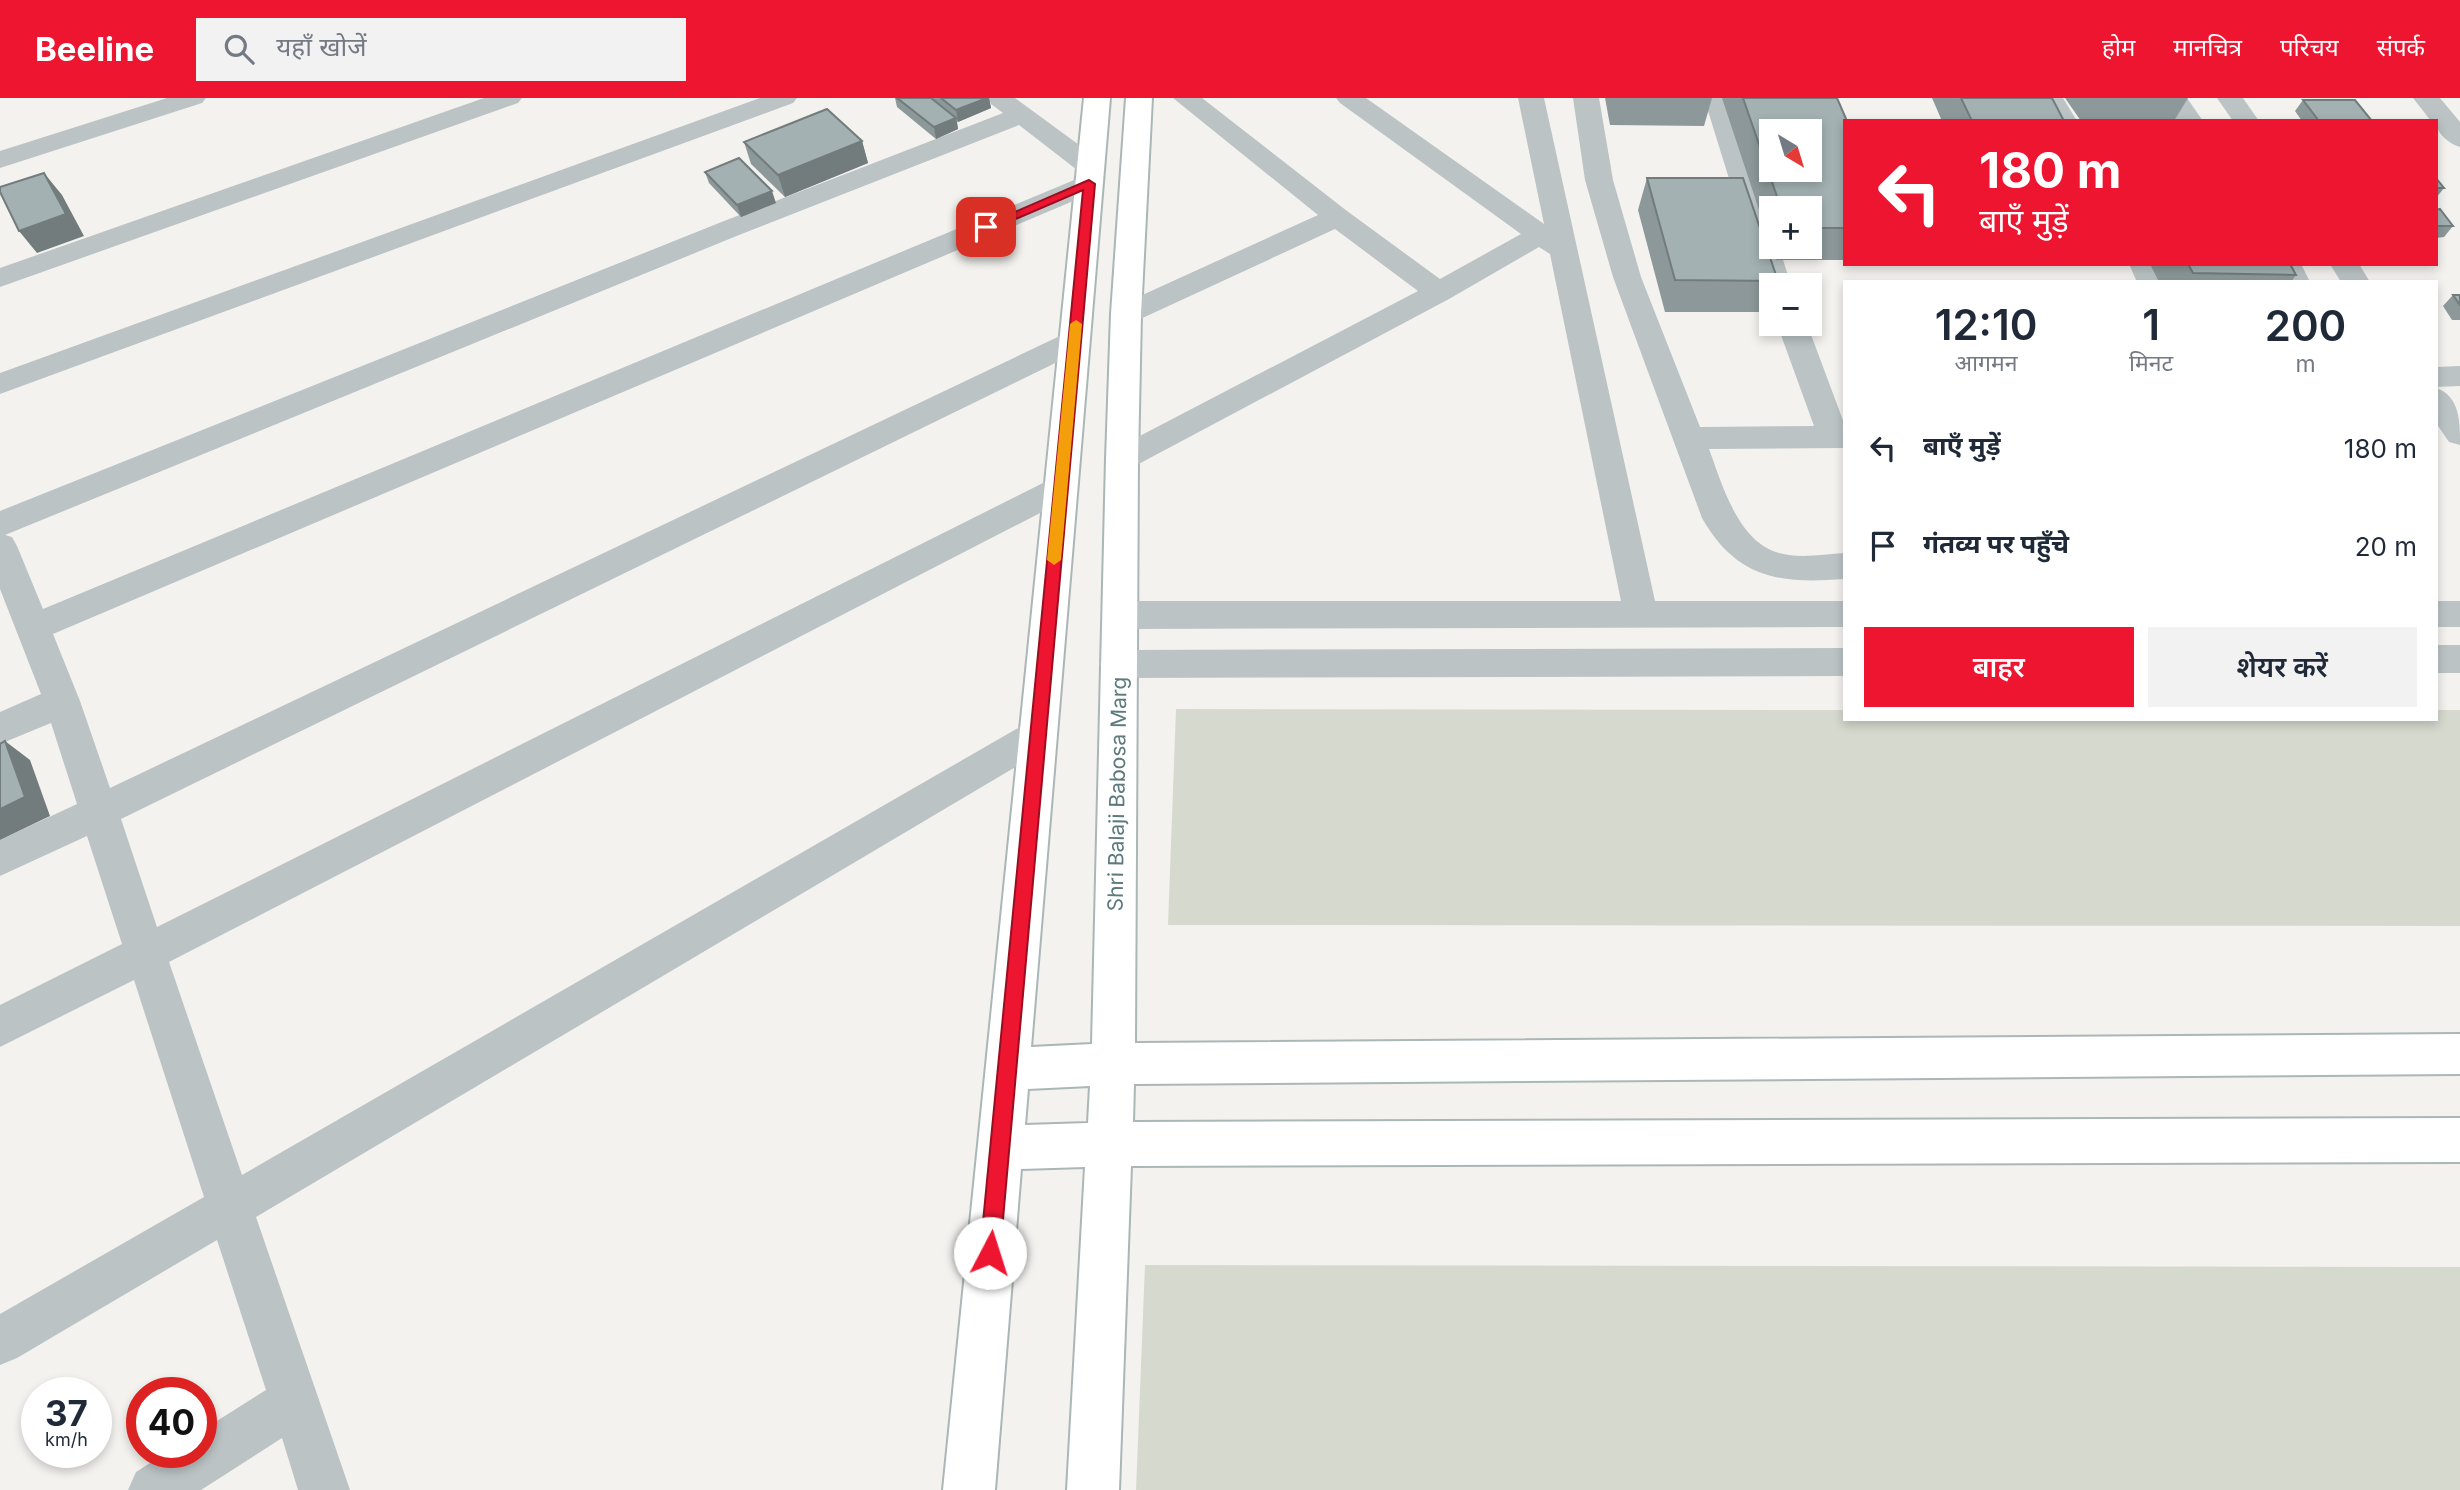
<!DOCTYPE html>
<html lang="hi">
<head>
<meta charset="utf-8">
<style>
	body { margin:0; font-family:Inter,"Noto Sans Devanagari",sans-serif; background:#f2f2f3; color:#1f2937; height:100vh; display:flex; flex-direction:column; font-size:26px; white-space:nowrap }
	* { box-sizing:border-box; margin:0 }
	p { font-size:23px; color:#747a83 }
	.icon { flex:none; width:38px; height:38px; fill:none; stroke:currentColor; stroke-width:2; stroke-linecap:round; stroke-linejoin:round }
	.map { position:relative; flex:1; overflow:hidden }
	.drawer { position:absolute; left:1843px; top:182px; width:595px; height:441px; display:flex; flex-direction:column; background:#fff; border-radius:0px; box-shadow:0 4px 10px #0003 }
	.drawer>* { flex:none }
	.banner { position:absolute; left:1843px; top:21px; width:595px; height:147px; border-radius:0px; box-shadow:0 4px 10px #0003; background:#ee1531; color:#fff; overflow:hidden }
	.needle { width:46px; rotate:142deg }
	.fabs { position:absolute; left:1759px; top:21px; display:grid; gap:14px }
	.fabs a { display:grid; place-items:center; width:63px; height:63px; border-radius:0px; background:#fff; box-shadow:0 4px 10px #0003; font-size:35px }
	.speed { position:absolute; left:21px; top:1279px; display:flex; gap:14px; font-size:35px; font-weight:700; text-align:center }
	.speed>* { display:grid; place-content:center; width:91px; height:91px; border-radius:50%; background:#fff; box-shadow:0 4px 10px #0003; line-height:1 }
	.speed small { font-size:18px; font-weight:400 }
	.speed .limit { border:10px solid #d22; background:#fff; color:#111 }
	.pin { position:absolute; display:grid; place-items:center; width:60px; height:60px; color:#fff; margin:-30px; border-radius:14px; box-shadow:0 4px 10px #0006 }
	.me { position:absolute; width:77px; margin:-38px; rotate:5deg; stroke-linejoin:round; filter:drop-shadow(0 0 5px #0008) }
	.turn { display:flex; align-items:center; gap:24px; height:147px; padding:0 21px; font-size:32px }
	.turn .icon { width:91px; height:91px; stroke-width:2.5 }
	.turn b { display:block; font-size:49px; line-height:60px }
	.eta { display:flex; justify-content:space-evenly; align-items:center; height:119px; text-align:center }
	.eta b { font-size:42px; font-weight:600; line-height:49px }
	.button { display:flex; gap:14px; margin-top:auto; padding:14px 21px }
	.button a { flex:1; height:80px; border-radius:0px; background:#ee1531; color:#fff; font-size:28px; font-weight:600; line-height:80px; text-align:center }
	.button a+a { background:#f2f2f3; color:#1f2937 }
	ul { padding:0; list-style:none }
	li { display:flex; align-items:center; gap:21px; height:98px; padding:0 21px }
	li div { flex:1 }
	li b { display:block; font-size:26px }
	li em { font-style:normal }
	header { display:flex; align-items:center; gap:42px; box-sizing:border-box; height:98px; padding:0 35px; background:#ee1531; color:#fff }
	header strong { font-size:33px }
	nav { display:flex; gap:38px; margin-inline-start:auto; font-size:24px }
	.search { width:490px; height:63px; background:#f2f2f3; display:flex; align-items:center; gap:18px; box-sizing:border-box; padding:0 24px; border-radius:0px; color:#747a83; font-size:26px }
	.map>svg:first-child { display:block }
	.green { fill:#d6d9ce }
	.lines { fill:none; stroke-linecap:round; stroke-linejoin:round }
	.secondary-casing { stroke:#abb6b7; stroke-width:4 }
	.street { fill:#bbc3c4; fill-rule:evenodd }
	.secondary { fill:#fff; fill-rule:evenodd }
	.wall { fill:#8c9899 }
	.shaded-wall { fill:#727c7d }
	.building { fill:#a3b1b2; stroke:#727c7d; stroke-width:2; fill-rule:evenodd }
	.route { fill:#ee1531; stroke:#9b0e20; stroke-width:2 }
	.slow { fill:#f59e0b }
	.labels { text-anchor:middle; dominant-baseline:central; stroke-width:7; stroke-linejoin:round; paint-order:stroke }
	.street-label { font-size:21px; fill:#5d7a7c; stroke:#fff }
</style>
</head>
<body>
<header>
<strong>Beeline</strong>
<div class="search"><svg class="icon" aria-label="search" viewBox="0 0 24 24"><circle cx="10" cy="10" r="6"/><path d="M15 15l6 6"/></svg>यहाँ खोजें</div>
<nav><a>होम</a><a>मानचित्र</a><a>परिचय</a><a>संपर्क</a></nav>
</header>
<div class="map">
<svg width="2460" height="1392" viewBox="0 0 2460 1392">
	<rect width="100%" height="100%" fill="#f4f2ef"/>
	<g class="green">
		<path d="M1176,611l668,1v9h592v-9h24v216l-1292,-1z"/>
		<path d="M1145,1167l1315,2v223h-1324z"/>
	</g>
	<g class="lines">
		<g class="secondary-casing">
			<path id="secondary" d="M1084,0h26l-79,949 61,-3 14,-585 5,-145 15,-216h26l-11,216 -3,145 -3,584 1325,-9v40l-1326,10 -1,38 1327,-4v44l-1329,4 -12,324h-52l18,-323 -64,2 -26,321h-52zM1090,988l-2,37 -63,2 3,-36z"/>
		</g>
		<g class="street">
			<path d="M167,0h39l-4,5 -202,65v-17z"/>
			<path d="M484,0h38l-4,5 -518,184v-19z"/>
			<path d="M760,0h37l-4,5 -793,291v-21z"/>
			<path d="M988,0h27l86,63 3,6 -3,6 -10,2 -10,-2 -62,-48 -280,110 -734,300 7,2 5,9 26,63 1036,-431 10,-2 10,2 4,6 -4,6 -1046,444 27,67 30,87 954,-454 11,-3 11,3 4,7 -4,7 -965,471 36,108 892,-447 12,-4 12,4 4,8 -4,8 -904,466 73,213 783,-451 13,-4 13,4 6,11 -6,11 -795,471 94,273h-52l-16,-52 -81,52h-73l8,-18 31,-20h34v-21l65,-41 -49,-150 -200,118 -17,7v-51l204,-117 -70,-217 -134,67v-42l122,-61 -35,-108 -87,40v-36l77,-36 -26,-81 -51,21v-32l41,-18 -41,-105v-78l719,-288 284,-110 -12,-9z"/>
			<path d="M1173,0h29l145,113 93,68 81,-45 -181,-131 -4,-5h30l178,126 -26,-126h26l111,503h189v26l-724,2 -12,-4 -6,-10 6,-10 12,-4h501l-71,-347 -11,-7 -90,52 -316,168 -11,3 -11,-3 -5,-8 5,-8 307,-160 -83,-62 -199,92 -10,3 -10,-3 -5,-7 5,-7 202,-92z"/>
			<path d="M1573,0h26l14,82 28,97 59,150 114,-1 -37,-102h30l37,99v25l-135,1c13,35 29,93 70,104 21,6 45,1 65,0v26c-64,5 -107,0 -142,-61l-89,-241 -28,-97z"/>
			<path d="M1704,0h26l41,125v24h8l12,38h-20v8l-9,-8z"/>
			<path d="M2037,0h26l14,23h-26z"/>
			<path d="M2161,0h26l16,23h-26z"/>
			<path d="M2217,0h26l16,23h-26z"/>
			<path d="M2413,0h27l20,24v25c-11,-3 -24,-14 -24,-26h-5z"/>
			<path d="M2129,166h29l8,18h-29z"/>
			<path d="M2272,166h29l9,18h-29z"/>
			<path d="M2330,166h29l11,18h-29z"/>
			<path d="M2460,268v20l-24,1v-20z"/>
			<path d="M2436,290c24,8 24,34 24,57l-11,-3 -13,-19z"/>
			<rect x="2436" y="503" width="24" height="26"/>
			<rect x="2436" y="547" width="24" height="28"/>
			<path d="M1844,550v28l-726,2 -13,-4 -5,-10 5,-10 13,-4z"/>
		</g>
		<use href="#secondary" class="secondary"/>
	</g>
	<g class="wall">
		<path d="M895,0h94l2,10 -33,14 -1,-1 1,8 -22,10 -39,-32z"/>
		<path d="M1605,0h107l-8,28 -94,-1z"/>
		<path d="M1722,0h115l7,23v139h-68l-5,-13h39v-39h-39v38z"/>
		<path d="M1932,0h120l12,23h-122z"/>
		<path d="M2065,0h123l-14,23h-93z"/>
		<path d="M2303,2l69,21h-70l-7,-10z"/>
		<path d="M862,43l6,22 -83,34 -34,-33 -7,-22z"/>
		<path d="M705,74l71,31 -35,14 -32,-34z"/>
		<path d="M1647,80l131,103 -2,4h-5v12l-6,15h-100l-27,-102z"/>
		<path d="M2436,80l8,10 -8,10z"/>
		<path d="M2436,112l17,16 -9,11 -8,1z"/>
		<path d="M2150,166h140l6,11 -5,7h-132z"/>
		<path d="M2453,197h7v25h-8l-9,-14z"/>
	</g>
	<g class="shaded-wall">
		<path d="M987,0h2l2,10 -33,14 -2,-12z"/>
		<path d="M956,20l2,11 -22,10 -2,-12z"/>
		<path d="M862,43l6,22 -83,34 -7,-22z"/>
		<path d="M44,75l18,22 22,41 -47,17 -18,-22z"/>
		<path d="M772,93l4,12 -35,14 -4,-12z"/>
		<path d="M5,643l25,19 20,56 -50,24v-31z"/>
	</g>
	<g class="building">
		<path d="M897,0h34l25,20 -22,9z"/>
		<path d="M941,0h46l-31,12z"/>
		<path d="M1743,0h94l10,23h-3v107h-34v-20h-29zM1771,33h39v39h-39z"/>
		<path d="M1961,0h91l12,23h-92z"/>
		<path d="M2303,2h52l17,21h-53z"/>
		<path d="M827,11l35,32 -84,34 -34,-33z"/>
		<path d="M739,60l33,33 -35,14 -32,-33z"/>
		<path d="M44,75l22,41 -47,17 -19,-39v-5z"/>
		<path d="M1647,80h96l35,103 -103,-1z"/>
		<path d="M2436,80l8,10h-8z"/>
		<path d="M2440,111l13,17h-17v-16z"/>
		<path d="M2188,166h102l6,11 -103,-2z"/>
		<path d="M2453,197h7v10z"/>
		<path d="M5,643l20,56 -25,12v-65z"/>
	</g>
	<path class="route" d="M1089,82l6,4 -95,1069 -3,7 -7,3 -7,-3 -3,-7 103,-1063 -93,40 -10,-3z"/>
	<path class="slow" d="M1076,222l6,4 -21,236 -7,5 -7,-5 23,-236z"/>
	<g class="labels">
		<g class="street-label">
			<text transform="translate(1117 696) rotate(-89)">Shri Balaji Babosa Marg</text>
		</g>
	</g>
</svg>
<div class="fabs">
<a><svg class="needle" viewBox="-14 -14 28 28"><path d="M0-13l5 13h-10z" fill="#e53935"/><path d="M0 13l5-13h-10z" fill="#747a83"/></svg></a>
<a>+</a>
<a>−</a>
</div>
<div class="speed"><div>37<small>km/h</small></div><div class="limit">40</div></div>
<div class="pin" style="left:986px;top:129px;background:#d93025"><svg class="icon" aria-label="arrive" viewBox="0 0 24 24"><path d="M6 21V4h12l-3 4 3 4H6"/></svg></div>
<svg class="me" style="left:990px;top:1155px" viewBox="-20 -20 40 40"><circle r="19" fill="#fff"/><path d="M0-13L10 11 0 6-10 11z" fill="#ee1531"/></svg>
<div class="banner">
<div class="turn"><svg class="icon" aria-label="left" viewBox="0 0 24 24"><path d="M17 20v-9H6M10 6l-5 5 5 5"/></svg><div><b>180 m</b>बाएँ मुड़ें</div></div>
</div>
<section class="drawer">
<div class="eta">
<div><b>12:10</b><p>आगमन</p></div>
<div><b>1</b><p>मिनट</p></div>
<div><b>200</b><p>m</p></div>
</div>
<ul>
<li><svg class="icon" aria-label="left" viewBox="0 0 24 24"><path d="M17 20v-9H6M10 6l-5 5 5 5"/></svg><div><b>बाएँ मुड़ें</b></div><em>180 m</em></li>
<li><svg class="icon" aria-label="arrive" viewBox="0 0 24 24"><path d="M6 21V4h12l-3 4 3 4H6"/></svg><div><b>गंतव्य पर पहुँचे</b></div><em>20 m</em></li>
</ul>
<div class="button"><a>बाहर</a><a>शेयर करें</a></div>
</section>
</div>
</body>
</html>
